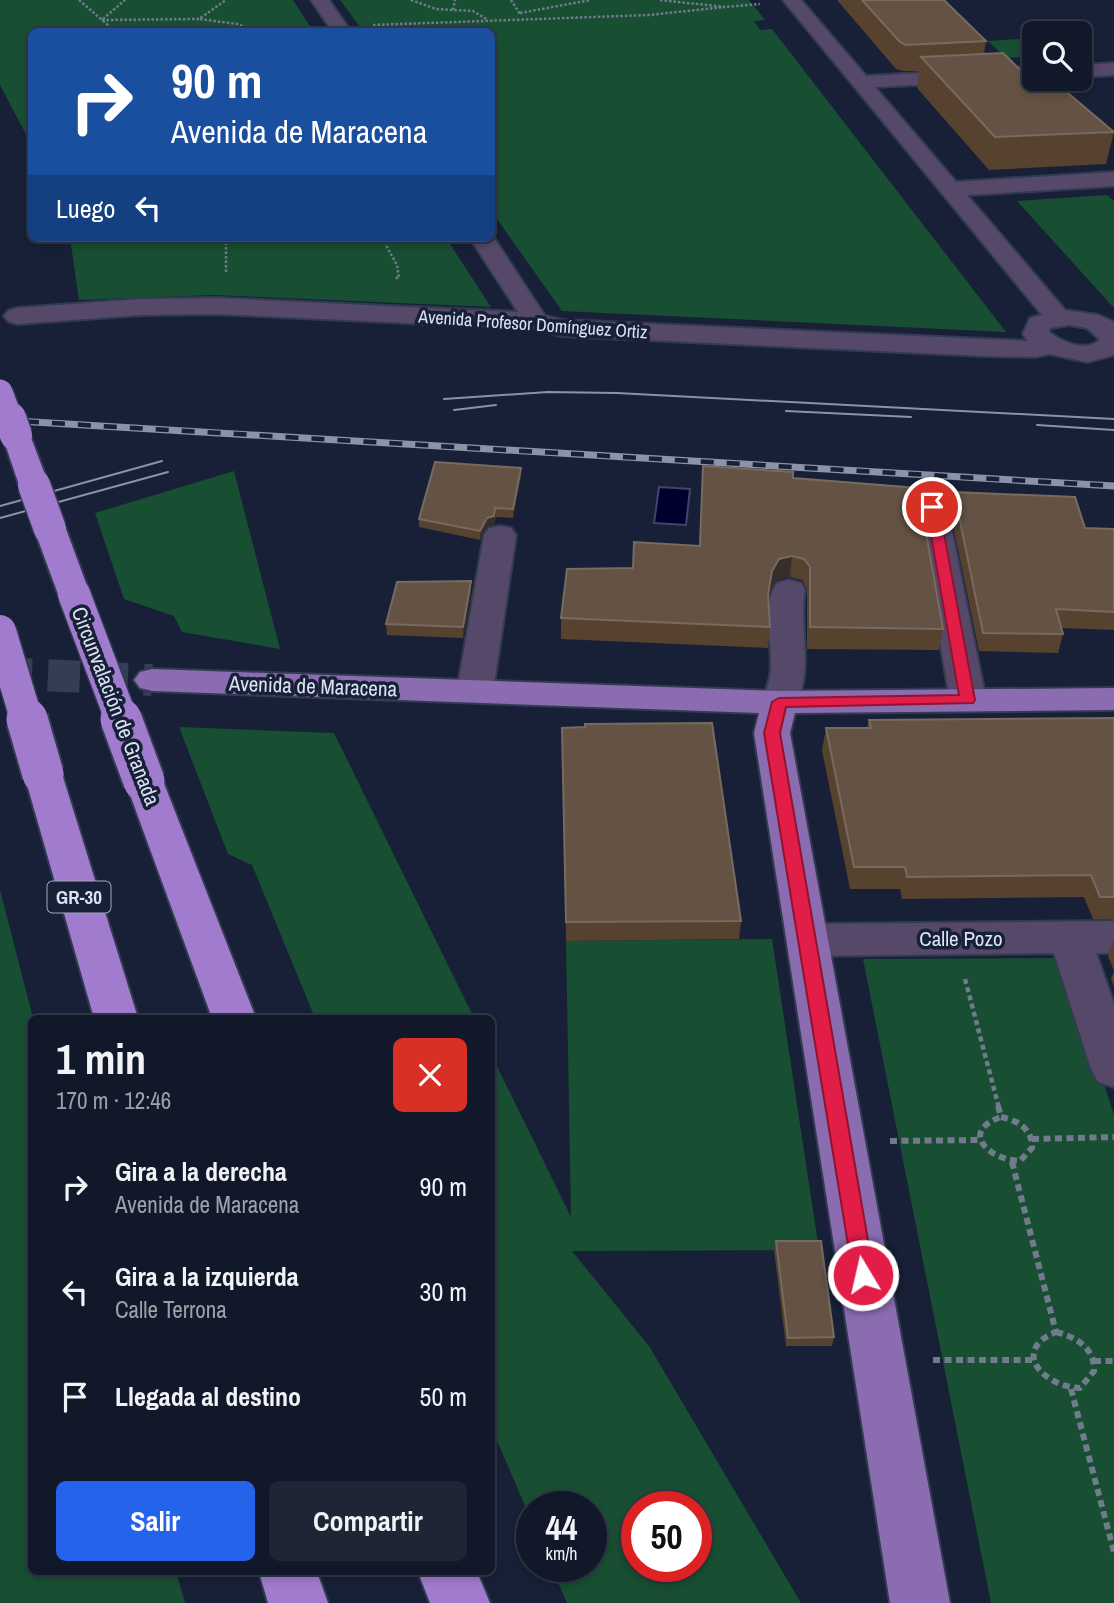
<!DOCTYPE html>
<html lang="es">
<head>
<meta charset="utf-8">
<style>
	body { margin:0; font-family:"Archivo Narrow",sans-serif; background:#1e2535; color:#f1f3f6; height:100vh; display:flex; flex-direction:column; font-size:26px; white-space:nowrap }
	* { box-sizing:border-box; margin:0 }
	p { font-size:23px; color:#9ca0a8 }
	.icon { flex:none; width:38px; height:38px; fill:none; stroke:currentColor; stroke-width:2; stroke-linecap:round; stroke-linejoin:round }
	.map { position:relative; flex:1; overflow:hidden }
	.panel { position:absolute; left:28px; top:1015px; width:467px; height:560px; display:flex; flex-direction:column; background:#111829; border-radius:10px; box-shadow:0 4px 10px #0003,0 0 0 2px #303746 }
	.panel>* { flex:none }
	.banner { position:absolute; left:28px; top:28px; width:467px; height:214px; border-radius:10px; box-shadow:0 4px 10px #0003,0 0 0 2px #303746; background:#1a4fa0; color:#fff; overflow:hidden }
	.controls { position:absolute; left:1022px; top:21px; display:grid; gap:14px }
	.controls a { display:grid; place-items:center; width:70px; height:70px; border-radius:10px; background:#111829; box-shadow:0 4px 10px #0003,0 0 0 2px #303746; font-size:35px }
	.speed { position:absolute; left:516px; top:1491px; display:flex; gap:14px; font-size:35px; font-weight:700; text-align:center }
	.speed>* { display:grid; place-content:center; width:91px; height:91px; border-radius:50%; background:#111829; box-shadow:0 4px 10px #0003,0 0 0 2px #303746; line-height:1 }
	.speed small { font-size:18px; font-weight:400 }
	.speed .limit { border:10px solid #d22; background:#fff; color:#111 }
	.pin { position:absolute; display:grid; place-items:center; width:60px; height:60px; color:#fff; margin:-30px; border:4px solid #fff; border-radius:50%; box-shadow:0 2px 7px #0007 }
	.me { position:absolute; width:77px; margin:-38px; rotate:351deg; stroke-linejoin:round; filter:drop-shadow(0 0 5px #0008) }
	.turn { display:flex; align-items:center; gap:24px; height:147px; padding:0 28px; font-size:32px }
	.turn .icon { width:91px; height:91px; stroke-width:2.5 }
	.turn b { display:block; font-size:49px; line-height:60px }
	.then { display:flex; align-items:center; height:66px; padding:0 28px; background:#0003; gap:14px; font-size:26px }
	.round { display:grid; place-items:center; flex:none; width:74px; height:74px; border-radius:10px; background:#1e2535 }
	.headline { display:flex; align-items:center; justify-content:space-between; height:119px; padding:0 28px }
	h1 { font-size:42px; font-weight:800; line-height:52px }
	.action { display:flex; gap:14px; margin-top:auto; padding:14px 28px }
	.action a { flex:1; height:80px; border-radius:10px; background:#2563eb; color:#fff; font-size:28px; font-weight:800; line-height:80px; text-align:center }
	.action a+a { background:#1e2535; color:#f1f3f6 }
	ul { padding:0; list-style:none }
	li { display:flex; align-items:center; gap:21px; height:105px; padding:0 28px }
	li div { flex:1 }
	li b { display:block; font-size:26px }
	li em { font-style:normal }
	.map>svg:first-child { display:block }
	.green { fill:#184f32; fill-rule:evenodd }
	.water { fill:#00002f; stroke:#42446a; stroke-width:2 }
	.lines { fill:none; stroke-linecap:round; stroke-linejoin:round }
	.major-tunnel { stroke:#343d53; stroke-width:32; stroke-dasharray:32 16; stroke-linecap:butt }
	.minor-casing { stroke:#323b51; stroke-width:4 }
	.major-casing { stroke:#323b51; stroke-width:4 }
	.highway-casing { stroke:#323b51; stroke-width:4 }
	.path-far2 { stroke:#727a8e; stroke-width:2.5; stroke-dasharray:2.5 2; stroke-linecap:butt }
	.path-far1 { stroke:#727a8e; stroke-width:4.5; stroke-dasharray:5 3.5; stroke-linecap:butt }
	.path { stroke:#727a8e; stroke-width:6; stroke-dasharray:7 4.5; stroke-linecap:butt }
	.minor { fill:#564869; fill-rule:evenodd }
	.major { fill:#8b6cb1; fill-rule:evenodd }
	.highway { fill:#a17bce; fill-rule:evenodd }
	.tram { stroke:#8b93a6; stroke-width:2 }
	.rail-casing { stroke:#8b93a6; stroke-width:7 }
	.rail { stroke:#172037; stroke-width:4.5; stroke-dasharray:13; stroke-linecap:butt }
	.highway-bridge-far2-casing { stroke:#323b51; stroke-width:28; stroke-linecap:butt }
	.highway-bridge-far1-casing { stroke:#323b51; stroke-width:35; stroke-linecap:butt }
	.highway-bridge-casing { stroke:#323b51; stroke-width:45; stroke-linecap:butt }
	.highway-bridge-far2 { stroke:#a17bce; stroke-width:25 }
	.highway-bridge-far1 { stroke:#a17bce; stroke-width:32 }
	.highway-bridge { stroke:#a17bce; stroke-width:41 }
	.wall { fill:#56422f }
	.shaded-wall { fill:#372d29 }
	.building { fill:#645344; stroke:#776a5f; stroke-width:2 }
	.route { fill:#e11d48; stroke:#92132f; stroke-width:2 }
	.labels { text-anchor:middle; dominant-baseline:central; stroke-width:7; stroke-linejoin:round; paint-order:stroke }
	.far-street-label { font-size:18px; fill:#dbe2f2; stroke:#172037 }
	.shield { fill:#172037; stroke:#a0a8ba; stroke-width:2 }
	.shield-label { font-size:19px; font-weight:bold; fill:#dbe2f2 }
	.street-label { font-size:21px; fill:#dbe2f2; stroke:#172037 }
</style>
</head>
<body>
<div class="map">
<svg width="1114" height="1603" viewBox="0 0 1114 1603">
	<rect width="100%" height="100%" fill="#172037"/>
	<g class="green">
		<path d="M0,0h293l20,31 -281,1 -1,112 -31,-59z"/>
		<path d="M340,0h409l16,20 -11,1 6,9 12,-1 234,303 -444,-21 -70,-99v-180l-129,-1z"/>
		<path d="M1034,38v18l-28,2 -18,-17z"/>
		<path d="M1107,195l7,6v107l-97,-107z"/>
		<path d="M70,238h376l45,69 -277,-12 -135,5z"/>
		<path d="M234,471l46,178 -98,-17 -8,-16 -50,-17 -29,-86z"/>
		<path d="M179,727l155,6 140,285h-159l-63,-153 -24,-11z"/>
		<path d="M0,890l33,128 -1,554h144l9,31h-185z"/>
		<path d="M772,939l47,311 -247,1 77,95 152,257h-234l-16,-37h41v-59h-60v15l-40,-93v-373l79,161 -5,-276zM637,1507h59v59h-59z"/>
		<path d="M1063,958l51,157v488h-123l-128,-644z"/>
	</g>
	<path class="water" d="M659,487l31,2 -4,36 -32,-2z"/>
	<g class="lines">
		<path class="major-tunnel" d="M0,673l152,7"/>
		<g class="minor-casing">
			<g id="minor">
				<path d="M311,0h18l22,32h-18z"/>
				<path d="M783,0h18l65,76 168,-9v12l-159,8 81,95 158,-10v14l-147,9 98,115 33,5 16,7v33l-27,7 -38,-8 -14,3 -50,-1 -424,-20 -26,-7 -316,-15 -78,1 -124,9 -9,-3 -4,-5 4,-5 9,-3 124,-9 78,-1 299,14 -48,-74h22v-3l53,81 17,4 466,21 -5,-7 7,-16 12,-3zM1069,325l18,3 13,12c-15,12 -36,3 -51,-8l1,-4z"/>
				<path d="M1114,63v12l-34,2v-12z"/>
				<path d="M932,498l11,2 4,7 39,193 -5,8 -13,3 -13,-3 -5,-8 -33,-193 4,-7z"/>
				<path d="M500,526l11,2 5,7 -23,156 -5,8 -13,3 -13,-3 -5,-8 27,-156 5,-7z"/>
				<path d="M789,580l12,3 4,7c-7,40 11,83 -13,120l-13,3 -13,-3 -5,-8c3,-8 8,-18 9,-26 5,-30 -11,-67 7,-93z"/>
				<path d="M1114,921v32h-18l18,51v83l-16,-5 -7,-13 -37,-116 -247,3 -15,-5 -6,-11 6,-11 15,-5z"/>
			</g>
		</g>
		<g class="major-casing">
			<path id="major" d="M152,669l627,22 335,-3v22l-319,3 -5,20 160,870h-60l-136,-870 5,-20 -607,-22 -12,-3 -6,-8 6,-8z"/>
		</g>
		<g class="highway-casing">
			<g id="highway">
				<path d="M16,426l10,3 4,6 19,50 -4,6 -11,3 -11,-3 -4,-6 -17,-50 4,-6z"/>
				<path d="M50,520l11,2 5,7 24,65 -4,7 -12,3 -12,-3 -4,-7 -24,-65 5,-7z"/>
				<path d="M43,761l13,4 6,9 76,244h-44l-70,-244 6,-9z"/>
				<path d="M144,768l13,4 6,9 93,237h-44l-87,-237 6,-9z"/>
				<path d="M259,1572h58l11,31h-60z"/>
				<path d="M418,1572h59l13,31h-60z"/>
			</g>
		</g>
		<g class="path-far2">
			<path d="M79,0l37,32"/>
			<path d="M411,0l25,9 37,2 15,9"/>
			<path d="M511,0l9,14"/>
			<path d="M660,0l65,7 35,-3"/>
			<path d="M453,10l2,-10"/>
			<path d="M520,13l71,-13"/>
			<path d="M103,19l22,-19"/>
			<path d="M200,19l37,5 21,8"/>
			<path d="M102,20l97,-1 27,-19"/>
			<path d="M373,25l276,-10 76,-8"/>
			<path d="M226,238v35"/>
			<path d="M382,238l15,27 2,13h-4"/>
		</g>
		<path class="path-far1" d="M965,979l34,129"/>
		<g class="path">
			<path d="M998,1106l3,11"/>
			<path d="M1001,1117c16,3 32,12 31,31l-12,13c-30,-1 -62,-29 -19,-44z"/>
			<path d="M1032,1139l82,-2"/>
			<path d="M890,1141l90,-1"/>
			<path d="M1012,1162l44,170"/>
			<path d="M1056,1332c20,5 39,16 38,39l-14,17c-35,-1 -71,-37 -24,-56z"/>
			<path d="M933,1360h101"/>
			<path d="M1094,1361h20"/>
			<path d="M1071,1389l43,163"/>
		</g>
		<use href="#minor" class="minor"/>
		<use href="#major" class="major"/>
		<use href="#highway" class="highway"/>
		<g class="tram">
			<path d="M444,399l104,-7 69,1 497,26"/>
			<path d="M454,410l42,-5"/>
			<path d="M786,411l125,6"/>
			<path d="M1037,425l77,5"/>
			<path d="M0,506l162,-45"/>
			<path d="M0,518l168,-46"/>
		</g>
		<g class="rail-casing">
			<path id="rail" d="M0,420l1114,66"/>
		</g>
		<use href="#rail" class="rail"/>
		<g class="highway-bridge-far2-casing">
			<path id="highway-bridge-far2" d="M0,392l10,27"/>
		</g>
		<g class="highway-bridge-far1-casing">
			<g id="highway-bridge-far1">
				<path d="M10,418l6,17"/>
				<path d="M34,485l16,44"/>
				<path d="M74,594l48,127"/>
				<path d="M0,631l27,90"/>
			</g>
		</g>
		<g class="highway-bridge-casing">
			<g id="highway-bridge">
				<path d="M27,719l16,55"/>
				<path d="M121,719l23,62"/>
			</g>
		</g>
		<use href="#highway-bridge-far2" class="highway-bridge-far2"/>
		<use href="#highway-bridge-far1" class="highway-bridge-far1"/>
		<use href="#highway-bridge" class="highway-bridge"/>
	</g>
	<g class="wall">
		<path d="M837,0h107l42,41 -2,13 130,78 -8,32 -117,6 -72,-82 2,-17h-16l-7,-2z"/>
		<path d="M703,466l90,12 150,151 -4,21 -132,-1v-60l-5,-9 -12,-3 -14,3 -7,13 -1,5 2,29 -2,21 -207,-9v-21l72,-50 66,-22z"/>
		<path d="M521,468v8l-8,42 -17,-1 -2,7 -7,2 -7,14 -61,-13v-8z"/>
		<path d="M954,492l131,36 29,1v101l-53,-2 2,6 -5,19 -79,-2 -29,-141z"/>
		<path d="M471,581v11l-8,46 -76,-3 -1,-11z"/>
		<path d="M1114,718v201h-21l-9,-22 -182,2 -2,-10h-50l-28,-139 4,-22h41l2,-8z"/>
		<path d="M562,746l179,175 -2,18 -173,2z"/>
		<path d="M1114,939v48l-3,-8 3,-8 -6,-15z"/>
		<path d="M776,1241l58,96 -2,9h-46l-12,-96z"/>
	</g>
	<g class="shaded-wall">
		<path d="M521,468v8l-8,42v-9z"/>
		<path d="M495,508l1,9 -2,7 -7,2 -7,14v-9l7,-13z"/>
		<path d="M792,556l-2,21 -14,3 -7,13 -3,23 6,-45 7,-12z"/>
		<path d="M471,581v11l-8,46v-11z"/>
	</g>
	<g class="building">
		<path d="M862,0h82l42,41 -80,4 -6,-3z"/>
		<path d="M1003,53l37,36 22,-1 52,44 -119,5 -74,-80z"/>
		<path d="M435,462l86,6 -8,41 -18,-1 -1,8 -7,2 -7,13 -61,-12z"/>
		<path d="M703,466l90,6v6l125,10 25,141 -133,-2v-60l-6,-8 -12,-3 -13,3 -7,12 -4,23 2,33 -209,-9 6,-49 66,-1 1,-26 66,4z"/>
		<path d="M954,492l121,5 10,31 29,1v83l-58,-3 7,25 -80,-1z"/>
		<path d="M471,581l-8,46 -77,-3 11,-42z"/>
		<path d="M1114,718v179h-14l-9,-22 -184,2 -2,-10h-51l-28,-139h45l-2,-8z"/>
		<path d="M712,723l29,198 -175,1 -4,-194 23,-1v-3z"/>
		<path d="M776,1241h45l13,96 -46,1z"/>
	</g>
	<path class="route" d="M932,503l7,4 36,193 -2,3 -187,4 -6,26 94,542 -3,7 -8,3 -7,-3 -3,-7 -89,-542 8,-31 7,-4 180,-3 -33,-188z"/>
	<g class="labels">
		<g class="far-street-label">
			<text transform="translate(533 324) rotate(4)">Avenida Profesor Domínguez Ortiz</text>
		</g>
		<rect class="shield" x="47.5" y="881.5" width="63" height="31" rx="5"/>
		<g class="shield-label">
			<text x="79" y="897">GR-30</text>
		</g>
		<g class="street-label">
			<text transform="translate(313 686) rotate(2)">Avenida de Maracena</text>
			<text transform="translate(116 706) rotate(69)">Circunvalación de Granada</text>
			<text x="961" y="938">Calle Pozo</text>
		</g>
	</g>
</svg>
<div class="controls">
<a><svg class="icon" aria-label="search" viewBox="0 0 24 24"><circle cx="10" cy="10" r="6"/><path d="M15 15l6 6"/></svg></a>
</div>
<div class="speed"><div>44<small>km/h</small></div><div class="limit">50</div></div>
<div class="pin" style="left:932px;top:507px;background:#d93025"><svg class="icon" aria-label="arrive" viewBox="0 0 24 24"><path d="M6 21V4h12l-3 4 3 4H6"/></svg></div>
<svg class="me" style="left:863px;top:1275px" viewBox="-20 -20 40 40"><circle r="17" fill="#e11d48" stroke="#fff" stroke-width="3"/><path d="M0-11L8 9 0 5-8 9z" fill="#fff"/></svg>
<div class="banner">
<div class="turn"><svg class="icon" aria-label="right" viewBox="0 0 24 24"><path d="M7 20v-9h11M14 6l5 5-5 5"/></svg><div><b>90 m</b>Avenida de Maracena</div></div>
<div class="then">Luego<svg class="icon" aria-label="left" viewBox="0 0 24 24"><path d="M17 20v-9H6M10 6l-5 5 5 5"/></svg></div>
</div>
<section class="panel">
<div class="headline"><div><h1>1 min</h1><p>170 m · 12:46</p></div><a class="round" style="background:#d93025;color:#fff"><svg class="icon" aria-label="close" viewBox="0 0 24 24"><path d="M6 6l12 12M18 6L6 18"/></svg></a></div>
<ul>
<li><svg class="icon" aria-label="right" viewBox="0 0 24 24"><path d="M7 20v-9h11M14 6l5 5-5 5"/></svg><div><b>Gira a la derecha</b><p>Avenida de Maracena</p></div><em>90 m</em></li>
<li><svg class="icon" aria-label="left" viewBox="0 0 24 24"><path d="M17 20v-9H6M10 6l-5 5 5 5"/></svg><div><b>Gira a la izquierda</b><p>Calle Terrona</p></div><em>30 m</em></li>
<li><svg class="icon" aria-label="arrive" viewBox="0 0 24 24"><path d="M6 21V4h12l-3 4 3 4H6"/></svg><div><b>Llegada al destino</b></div><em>50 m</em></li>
</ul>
<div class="action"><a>Salir</a><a>Compartir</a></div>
</section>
</div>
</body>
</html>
